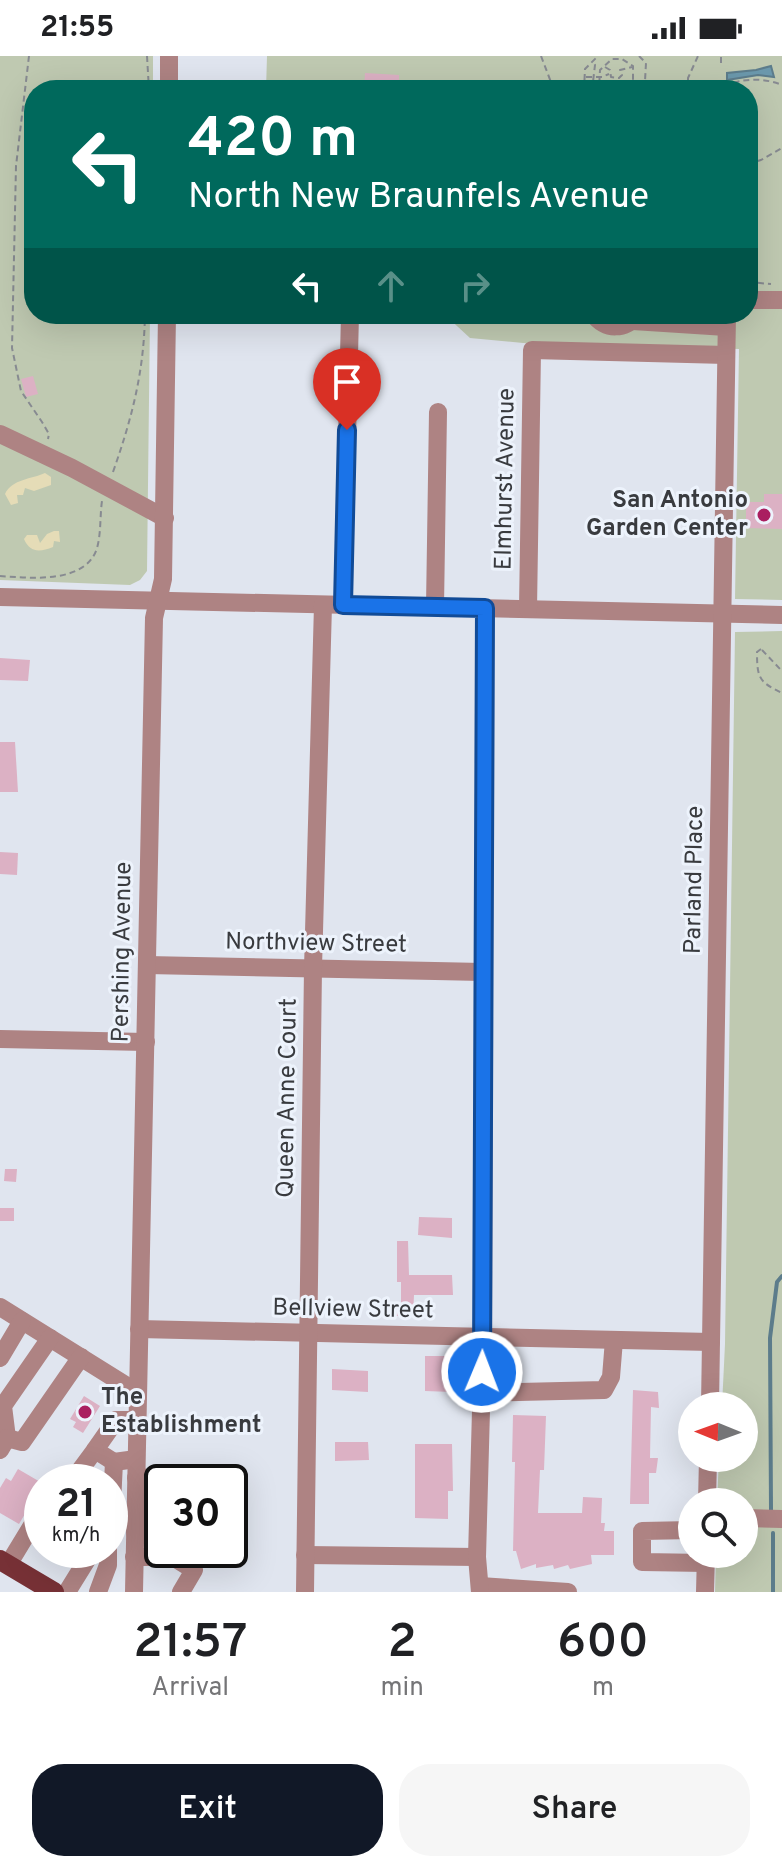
<!DOCTYPE html>
<html lang="en">
<head>
<meta charset="utf-8">
<style>
	body { margin:0; font-family:Overpass,sans-serif; background:#f6f6f6; color:#202124; height:100vh; display:flex; flex-direction:column; font-size:30px; white-space:nowrap }
	* { box-sizing:border-box; margin:0 }
	p { font-size:26px; color:#757577 }
	.icon { flex:none; width:44px; height:44px; fill:none; stroke:currentColor; stroke-width:2; stroke-linecap:round; stroke-linejoin:round }
	.map { position:relative; height:1536px; overflow:hidden }
	.side { display:flex; flex-direction:column; background:#fff; flex:1 }
	.side>* { flex:none }
	.hud { position:absolute; left:24px; top:24px; width:734px; height:244px; border-radius:32px; box-shadow:0 8px 32px #0002; background:#00695c; color:#fff; overflow:hidden }
	.needle { width:52px; rotate:271deg }
	.tools { position:absolute; left:678px; top:1336px; display:grid; gap:16px }
	.tools a { display:grid; place-items:center; width:80px; height:80px; border-radius:50%; background:#fff; box-shadow:0 8px 32px #0002; font-size:40px }
	.speed { position:absolute; left:24px; top:1408px; display:flex; gap:16px; font-size:40px; font-weight:700; text-align:center }
	.speed>* { display:grid; place-content:center; width:104px; height:104px; border-radius:50%; background:#fff; box-shadow:0 8px 32px #0002; line-height:1 }
	.speed small { font-size:20px; font-weight:400 }
	.speed .limit { border:4px solid #111; border-radius:12px; background:#fff; color:#111 }
	.pin { position:absolute; display:grid; place-items:center; width:68px; height:68px; color:#fff; margin:-82px -34px; border-radius:50% 50% 50% 0; rotate:-45deg; box-shadow:0 0 8px #0007 }
	.pin .icon { rotate:45deg }
	.me { position:absolute; width:88px; margin:-44px; rotate:1deg; stroke-linejoin:round; filter:drop-shadow(0 0 6px #0008) }
	.turn { display:flex; align-items:center; gap:28px; height:168px; padding:0 32px; font-size:36px }
	.turn .icon { width:104px; height:104px; stroke-width:2.5 }
	.turn b { display:block; font-size:56px; line-height:68px }
	.lanes { display:flex; align-items:center; height:76px; padding:0 32px; background:#0003; justify-content:center; gap:40px; direction:ltr }
	.lanes .off { opacity:.35 }
	.eta { display:flex; justify-content:space-evenly; align-items:center; height:136px; text-align:center }
	.eta b { font-size:48px; font-weight:600; line-height:56px }
	.primary-button { display:flex; gap:16px; margin-top:auto; padding:16px 32px }
	.primary-button a { flex:1; height:92px; border-radius:32px; background:#111827; color:#fff; font-size:32px; font-weight:600; line-height:92px; text-align:center }
	.primary-button a+a { background:#f6f6f6; color:#202124 }
	.status { display:flex; justify-content:space-between; align-items:center; height:56px; padding:0 40px; background:#fff; direction:ltr }
	.status svg { height:22px; fill:currentColor }
	.map>svg:first-child { display:block }
	.green { fill:#bfc9b1 }
	.sand { fill:#e5dcb7 }
	.water { fill:#6b98ac; stroke:#5c7c8b; stroke-width:2 }
	.lines { fill:none; stroke-linecap:round; stroke-linejoin:round }
	.stream { stroke:#5c7c8b; stroke-width:4 }
	.building { fill:#dcb1c4 }
	.path { stroke:#878a91; stroke-width:2; stroke-dasharray:6 4; stroke-linecap:butt }
	.minor { stroke:#ae8383; stroke-width:18 }
	.major { stroke:#773136; stroke-width:20 }
	.route-casing { stroke:#114b97; stroke-width:20 }
	.route { stroke:#1a73e8; stroke-width:14 }
	.poi-dot { fill:#aa1f60; stroke:#edf3fc; stroke-width:3 }
	.labels { text-anchor:middle; dominant-baseline:central; stroke-width:6; stroke-linejoin:round; paint-order:stroke }
	.street-label { font-size:24px; fill:#393b3f; stroke:#edf3fc }
	.poi-label { font-size:24px; font-weight:bold; fill:#393b3f; stroke:#edf3fc; text-anchor:end }
</style>
</head>
<body>
<div class="status"><b>21:55</b><svg viewBox="0 0 49 12"><path d="M0 12V9h3v3zM5 12V6h3v6zM10 12V3h3v9zM15 12V0h3v12zM26 1h20v11H26zM47 4h2v5h-2z"/></svg></div>
<div class="map">
<svg width="782" height="1536" viewBox="0 0 782 1536">
	<rect width="100%" height="100%" fill="#e0e5ef"/>
	<g class="green">
		<path d="M0,0h153v34h-119v224h116l-3,257 -7,9 -10,5 -130,-5z"/>
		<path d="M267,0h515v544l-47,-1 4,-250 -216,-6 -53,-5 -26,-24h304v-224h-482z"/>
		<path d="M782,575v961h-67l1,-38h28v-52h-27l2,-44h25v-52h-22l3,-62 10,-712z"/>
	</g>
	<g class="sand">
		<path d="M45,417l6,4v8l-17,6 -9,-3 -2,7h-6l1,8 -7,2 -6,-11c7,-15 27,-15 40,-21z"/>
		<path d="M54,475h5l1,11 -6,-1 -1,6c-13,5 -23,6 -29,-8l3,-4h10l3,8 7,-9z"/>
	</g>
	<path class="water" d="M771,10l3,11 -16,-2 -31,5v-7l29,-3z"/>
	<g class="lines">
		<g class="stream">
			<path d="M771,1454l-1,-172 7,-56 5,-6"/>
			<path d="M773,1536v-59"/>
		</g>
	</g>
	<g class="building">
		<path d="M365,17l34,2v15h-35z"/>
		<path d="M33,320l5,18 -12,3 -5,-18z"/>
		<path d="M764,438h18v35l-36,-1v-26h18z"/>
		<path d="M0,602l30,2 -2,21 -28,-1z"/>
		<path d="M0,686h15l3,50h-18z"/>
		<path d="M0,796l18,1 -1,22 -17,-1z"/>
		<path d="M5,1113h12l-1,13 -12,-1z"/>
		<rect x="0" y="1152" width="14" height="13"/>
		<path d="M419,1161l33,1v20l-34,-3z"/>
		<path d="M397,1185h11l1,34h43l1,20h-39l-1,21h-17v-11h5v-23h-4z"/>
		<path d="M425,1300h26l1,36 -27,-1z"/>
		<path d="M332,1313l36,2v21l-36,-2z"/>
		<path d="M633,1334l25,2 1,16 -8,-1 -1,51h8l-2,15h-7v31h-19z"/>
		<path d="M84,1340l16,10 -17,27 -10,-6 3,-5 -6,-3z"/>
		<path d="M513,1359l33,1 -2,54h-4l-2,43h44l1,-16 19,1 -1,25h4l-1,8h10v24h-23l1,9 -22,5 -2,-4 -14,4 -1,-4 -17,3v-4l-15,5 -5,-18h-3l2,-89h-3z"/>
		<path d="M335,1386h33l1,18 -34,1z"/>
		<path d="M415,1388h37l1,47h-5v28l-33,-1z"/>
		<path d="M18,1413l24,14v14l-10,5 -13,22 -19,-11v-25l6,-10 5,3z"/>
	</g>
	<g class="lines">
		<g class="path">
			<path d="M29,0l-13,110 -4,182 9,43 21,31 7,12 -1,5"/>
			<path d="M147,0l2,34"/>
			<path d="M541,0l13,34"/>
			<path d="M639,0l7,7 -1,18 6,9"/>
			<path d="M721,7v-7"/>
			<path d="M605,11l5,3 1,7 8,1 3,-3 -2,-5 12,-3"/>
			<path d="M586,21h16l7,-3"/>
			<path d="M637,32v-7"/>
			<path d="M584,34l1,-21 13,-13"/>
			<path d="M592,34l3,-25 -2,-4"/>
			<path d="M623,34l-24,-1 1,-19 12,-11h10l11,7v14l-10,10"/>
			<path d="M688,34v-12l10,-22"/>
			<path d="M691,34l8,-4 8,4"/>
			<path d="M715,34c21,-11 45,-14 67,-5"/>
			<path d="M748,108l13,-4 21,-12"/>
			<path d="M748,226l23,2"/>
			<path d="M113,416c19,-54 31,-100 32,-158"/>
			<path d="M0,520c30,2 90,9 98,-32 3,-14 2,-29 4,-43"/>
			<path d="M761,593l-4,3c0,26 2,30 25,41"/>
			<path d="M762,594l20,21"/>
		</g>
		<g class="minor">
			<path d="M169,34v-34"/>
			<path d="M748,244h34"/>
			<path d="M593,258c13,17 32,16 46,0"/>
			<path d="M633,265l93,6"/>
			<path d="M0,378l72,34 93,50"/>
			<path d="M0,541l782,18"/>
			<path d="M343,549l7,-291"/>
			<path d="M435,551l3,-195"/>
			<path d="M528,553l4,-259 194,5"/>
			<path d="M147,909l336,7"/>
			<path d="M0,983l146,3"/>
			<path d="M0,1251l138,86"/>
			<path d="M139,1273l572,13"/>
			<path d="M0,1302l22,-37"/>
			<path d="M481,1337l123,-3 7,-13 3,-37"/>
			<path d="M710,1350l17,-1092"/>
			<path d="M7,1382l-4,-32 47,-68"/>
			<path d="M0,1394l7,-12 15,4 59,-85"/>
			<path d="M114,1406l-19,-12 21,-30h21"/>
			<path d="M136,1422l31,-1v5"/>
			<path d="M68,1426l7,-5 20,-27"/>
			<path d="M707,1446l1,-44"/>
			<path d="M744,1462l38,1"/>
			<path d="M111,1468l3,-62 22,-3"/>
			<path d="M692,1474l-50,1v31l64,1"/>
			<path d="M135,1476l27,-1"/>
			<path d="M305,1499l172,2"/>
			<path d="M134,1501h39l21,13 -13,22"/>
			<path d="M8,1509l34,-56"/>
			<path d="M480,1530l88,6"/>
			<path d="M67,1536l26,-42"/>
			<path d="M98,1536l10,-27v-15"/>
			<path d="M134,1536l20,-974 9,-39 4,-265"/>
			<path d="M305,1536l8,-624 10,-363"/>
			<path d="M480,1536l-3,-35 6,-220 2,-729"/>
			<path d="M705,1536l1,-38"/>
		</g>
		<path class="major" d="M0,1504l54,32"/>
	</g>
	<g class="lines">
		<g class="route-casing">
			<path id="route" d="M347,374l-4,175 142,3 -3,764"/>
		</g>
		<use href="#route" class="route"/>
	</g>
	<g class="poi-dot">
		<circle cx="764" cy="459" r="8"/>
		<circle cx="85" cy="1356" r="8"/>
	</g>
	<g class="labels">
		<g class="street-label">
			<text transform="translate(506 423) rotate(-89)">Elmhurst Avenue</text>
			<text transform="translate(695 824) rotate(-89)">Parland Place</text>
			<text transform="translate(316 888) rotate(1)">Northview Street</text>
			<text transform="translate(123 896) rotate(-89)">Pershing Avenue</text>
			<text transform="translate(288 1042) rotate(-89)">Queen Anne Court</text>
			<text transform="translate(353 1254) rotate(1)">Bellview Street</text>
		</g>
		<g class="poi-label">
			<text x="748" y="445">San Antonio<tspan x="748" dy="28">Garden Center</tspan></text>
			<text x="101" y="1342" text-anchor="start">The<tspan x="101" dy="28">Establishment</tspan></text>
		</g>
	</g>
</svg>
<div class="tools">
<a><svg class="needle" viewBox="-14 -14 28 28"><path d="M0-13l5 13h-10z" fill="#e53935"/><path d="M0 13l5-13h-10z" fill="#757577"/></svg></a>
<a><svg class="icon" aria-label="search" viewBox="0 0 24 24"><circle cx="10" cy="10" r="6"/><path d="M15 15l6 6"/></svg></a>
</div>
<div class="speed"><div>21<small>km/h</small></div><div class="limit">30</div></div>
<div class="pin" style="left:347px;top:374px;background:#d93025"><svg class="icon" aria-label="arrive" viewBox="0 0 24 24"><path d="M6 21V4h12l-3 4 3 4H6"/></svg></div>
<svg class="me" style="left:482px;top:1316px" viewBox="-20 -20 40 40"><circle r="17" fill="#1a73e8" stroke="#fff" stroke-width="3"/><path d="M0-11L8 9 0 5-8 9z" fill="#fff"/></svg>
<div class="hud">
<div class="turn"><svg class="icon" aria-label="left" viewBox="0 0 24 24"><path d="M17 20v-9H6M10 6l-5 5 5 5"/></svg><div><b>420 m</b>North New Braunfels Avenue</div></div>
<div class="lanes"><svg class="icon" aria-label="left" viewBox="0 0 24 24"><path d="M17 20v-9H6M10 6l-5 5 5 5"/></svg><svg class="icon off" aria-label="ahead" viewBox="0 0 24 24"><path d="M12 20V5M6 11l6-6 6 6"/></svg><svg class="icon off" aria-label="right" viewBox="0 0 24 24"><path d="M7 20v-9h11M14 6l5 5-5 5"/></svg></div>
</div>
</div>
<section class="side">
<div class="eta">
<div><b>21:57</b><p>Arrival</p></div>
<div><b>2</b><p>min</p></div>
<div><b>600</b><p>m</p></div>
</div>
<div class="primary-button"><a>Exit</a><a>Share</a></div>
</section>
</body>
</html>
